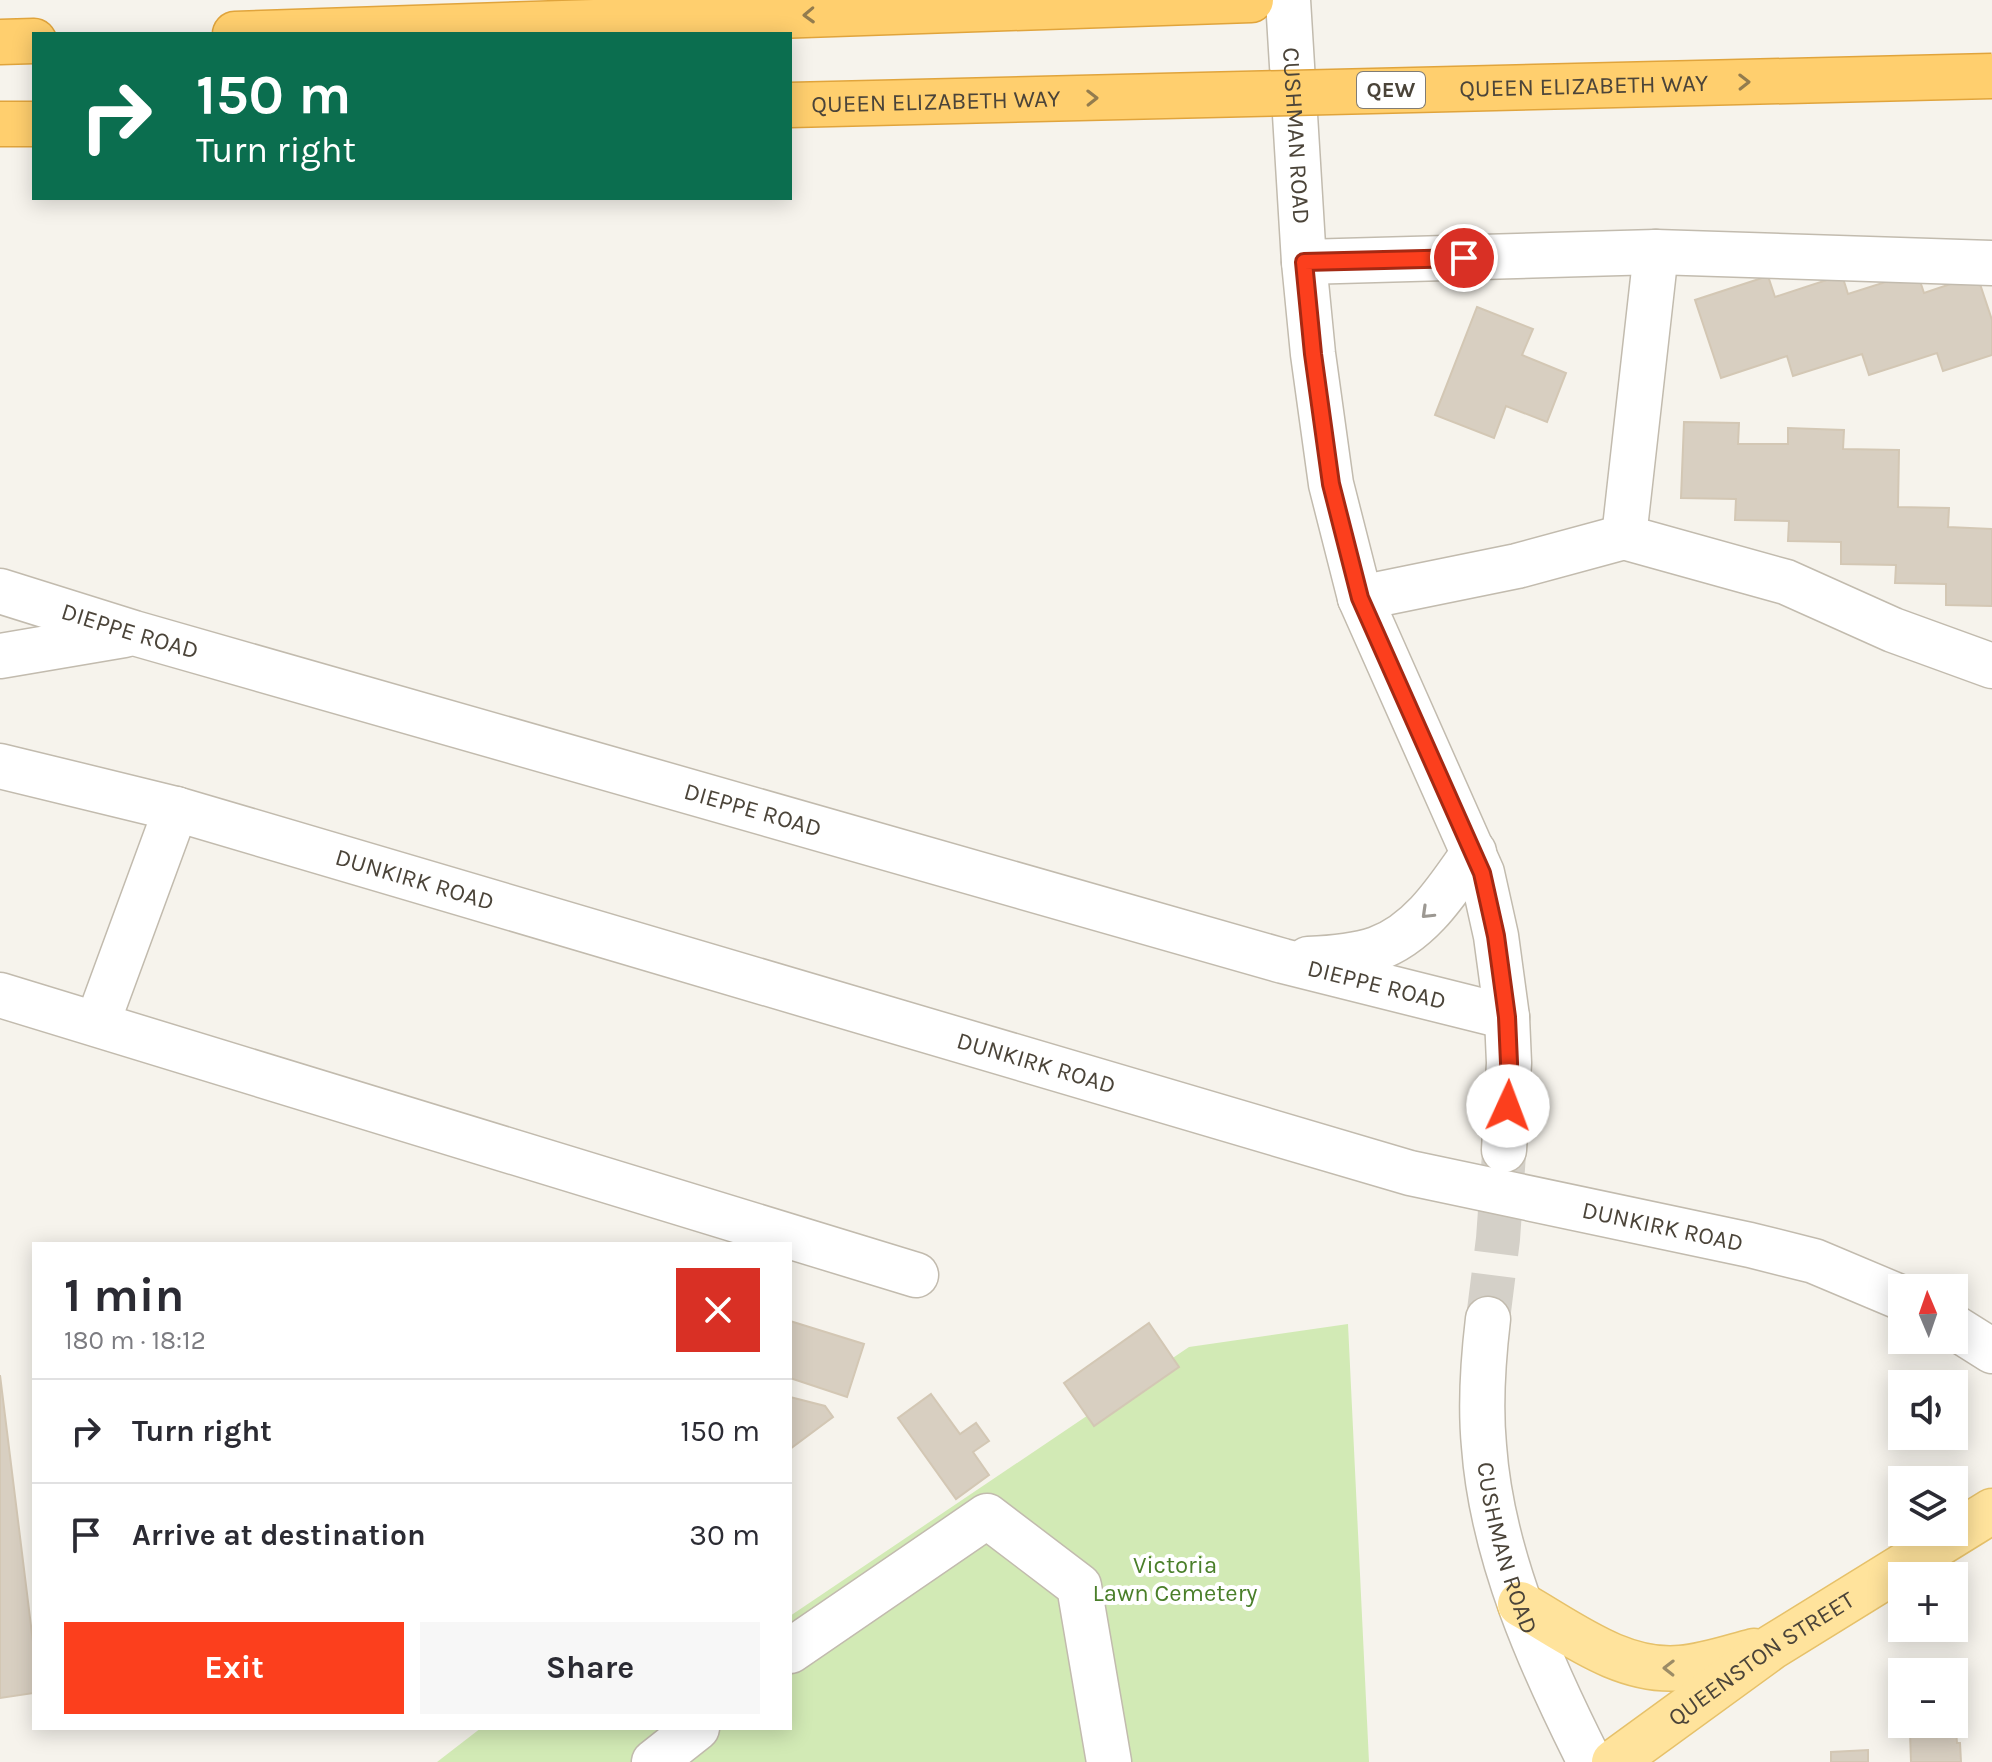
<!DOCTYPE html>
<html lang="en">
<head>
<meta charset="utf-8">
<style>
	body { margin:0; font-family:Karla,sans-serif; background:#f7f7f7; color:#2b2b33; height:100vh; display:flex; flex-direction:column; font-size:30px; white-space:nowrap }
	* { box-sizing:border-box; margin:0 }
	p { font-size:26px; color:#7c7c81 }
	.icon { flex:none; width:44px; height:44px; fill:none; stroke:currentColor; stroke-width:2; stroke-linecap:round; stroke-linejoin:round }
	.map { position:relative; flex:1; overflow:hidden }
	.drawer { position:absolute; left:32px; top:1242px; width:760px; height:488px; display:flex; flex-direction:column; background:#fff; border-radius:0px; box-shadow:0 4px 20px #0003 }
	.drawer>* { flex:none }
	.top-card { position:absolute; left:32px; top:32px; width:760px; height:168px; border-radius:0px; box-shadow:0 4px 20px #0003; background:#0b6e4f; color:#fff; overflow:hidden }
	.needle { width:52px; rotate:358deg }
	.fabs { position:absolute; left:1888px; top:1274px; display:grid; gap:16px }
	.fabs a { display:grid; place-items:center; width:80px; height:80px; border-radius:0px; background:#fff; box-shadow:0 4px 20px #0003; font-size:40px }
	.pin { position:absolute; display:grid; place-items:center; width:68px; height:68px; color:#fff; margin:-34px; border:4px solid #fff; border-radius:50%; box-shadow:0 2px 8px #0007 }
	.me { position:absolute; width:88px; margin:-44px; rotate:2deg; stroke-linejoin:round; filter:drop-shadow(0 0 6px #0008) }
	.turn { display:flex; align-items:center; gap:28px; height:168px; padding:0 32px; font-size:36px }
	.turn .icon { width:104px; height:104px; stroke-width:2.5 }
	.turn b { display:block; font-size:56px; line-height:68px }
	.round { display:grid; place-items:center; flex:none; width:84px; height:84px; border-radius:0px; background:#f7f7f7 }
	.summary { display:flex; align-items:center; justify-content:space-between; height:136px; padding:0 32px }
	h1 { font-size:48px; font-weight:700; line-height:60px }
	.cta { display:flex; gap:16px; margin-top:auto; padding:16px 32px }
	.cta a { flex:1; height:92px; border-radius:0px; background:#fc3f1d; color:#fff; font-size:32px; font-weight:700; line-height:92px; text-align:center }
	.cta a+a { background:#f7f7f7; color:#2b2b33 }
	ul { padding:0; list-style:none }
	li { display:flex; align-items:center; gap:24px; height:104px; padding:0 32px; border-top:2px solid #e1e1e2 }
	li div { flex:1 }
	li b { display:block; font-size:30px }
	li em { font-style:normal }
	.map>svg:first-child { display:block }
	.green { fill:#d2eab5 }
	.building { fill:#d8cfc1; stroke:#d3c7b4; stroke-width:2 }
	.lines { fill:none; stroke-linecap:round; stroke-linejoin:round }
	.minor-tunnel { stroke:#d4d0c8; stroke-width:44; stroke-dasharray:44 22; stroke-linecap:butt }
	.minor-casing { stroke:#c2bbae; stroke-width:47 }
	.major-casing { stroke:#e6c16a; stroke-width:47 }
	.highway-casing { stroke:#e0a43c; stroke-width:47 }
	.minor { stroke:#fff; stroke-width:44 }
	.major { stroke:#ffe39c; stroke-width:44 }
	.highway { stroke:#ffcf6e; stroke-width:44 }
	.highway-bridge-casing { stroke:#e0a43c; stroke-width:47; stroke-linecap:butt }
	.highway-bridge { stroke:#ffcf6e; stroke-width:44 }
	.oneway { stroke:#937c4e }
	.oneway2 { stroke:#9c9892 }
	.oneway3 { stroke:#9c8c66 }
	.route-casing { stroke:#a42913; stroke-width:20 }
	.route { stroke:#fc3f1d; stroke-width:14 }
	.labels { text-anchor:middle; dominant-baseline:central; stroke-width:8; stroke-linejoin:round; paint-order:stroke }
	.shield { fill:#fff; stroke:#817c74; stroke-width:2 }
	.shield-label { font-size:22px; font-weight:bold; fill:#4b4439 }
	.street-label { font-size:24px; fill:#4b4439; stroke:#fff }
	.park-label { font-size:24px; fill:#4a7f2a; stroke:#fff }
</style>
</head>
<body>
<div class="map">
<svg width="1992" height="1762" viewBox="0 0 1992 1762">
	<rect width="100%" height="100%" fill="#f6f3ec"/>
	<path class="green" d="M1348,1324l21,438h-932l44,-34h309v-112l399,-269z"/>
	<g class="building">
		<path d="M1917,272l7,21 53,-18 15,45v35l-49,16 -6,-18 -68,22 -7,-21 -69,22 -6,-20 -66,22 -26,-78 73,-24 7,21 67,-22 6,19z"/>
		<path d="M1477,307l56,22 -11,26 44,18 -19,49 -41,-16 -12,32 -59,-23z"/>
		<path d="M1684,422l55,1 -1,21h50v-16l56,2 -1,19 56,1 -1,57 51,1 -1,19 44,2v77l-46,-1v-21l-51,-1 1,-18 -55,-1v-22l-53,-1 1,-20 -54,-1 1,-21 -55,-1z"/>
		<path d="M790,1321l74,23 -17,53 -57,-19z"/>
		<path d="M1149,1323l30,44 -85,59 -30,-43z"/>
		<path d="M0,1375l34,275v43l-34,5z"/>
		<path d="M931,1394l29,40 16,-11 13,18 -16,11 16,23 -33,24 -58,-81z"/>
		<path d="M790,1397l35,9 8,11 -43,32z"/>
		<path d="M1956,1730l1,13h3l1,19h-50l-1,-30z"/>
		<path d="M1868,1750v12h-37v-10z"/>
	</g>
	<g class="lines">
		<path class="minor-tunnel" d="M1488,1319l10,-80 6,-85"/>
		<g class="minor-casing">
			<g id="minor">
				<path id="s1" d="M1288,0l16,262 9,92 18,130 29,114 122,275 14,63 11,81 2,46 -5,87"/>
				<path d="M1304,262l352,-10 336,11"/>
				<path d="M1624,537l32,-285"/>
				<path id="s2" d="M0,591l134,42 1149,328 224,56"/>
				<path d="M1360,598l157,-32 107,-29 162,45 107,48 99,36"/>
				<path d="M0,656l124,-21"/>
				<path id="s3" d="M0,766l176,43 1234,364 340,72 64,16 88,37"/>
				<path d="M1308,959c22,-1 47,-3 68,-10 45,-16 72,-60 98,-97"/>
				<path d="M0,995l916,280"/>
				<path d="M97,1024l79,-215"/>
				<path id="s4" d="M1488,1319c-5,42 -8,85 -4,127 8,110 57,219 106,316"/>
				<path d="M1954,1327l38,24"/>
				<path d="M790,1651l197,-135 92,70 30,176"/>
				<path d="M654,1762l43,-34"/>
			</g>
		</g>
		<g class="major-casing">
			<g id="major">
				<path d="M1520,1604c48,27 102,70 161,64 24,-2 50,-11 73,-17"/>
				<path id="s5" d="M1614,1762l158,-115 220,-136"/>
			</g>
		</g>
		<g class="highway-casing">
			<g id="highway">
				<path d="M235,34l1016,-34"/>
				<path d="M0,42l34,-1"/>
				<path d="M0,124h34"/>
			</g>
		</g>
		<use href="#minor" class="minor"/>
		<use href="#major" class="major"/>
		<use href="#highway" class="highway"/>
		<g class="highway-bridge-casing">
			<g id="highway-bridge">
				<path id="s6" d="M790,105l1202,-29"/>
			</g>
		</g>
		<use href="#highway-bridge" class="highway-bridge"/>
	</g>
	<defs><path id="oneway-chevron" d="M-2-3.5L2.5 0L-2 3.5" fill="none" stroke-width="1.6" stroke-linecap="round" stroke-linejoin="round" transform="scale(2)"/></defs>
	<g class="oneway">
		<use href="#oneway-chevron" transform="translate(809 15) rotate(178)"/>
		<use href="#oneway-chevron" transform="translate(1744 82) rotate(-1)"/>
		<use href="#oneway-chevron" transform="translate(1092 98) rotate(-1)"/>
	</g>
	<use class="oneway2" href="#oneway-chevron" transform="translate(1427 913) rotate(136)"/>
	<use class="oneway3" href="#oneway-chevron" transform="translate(1669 1668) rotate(-179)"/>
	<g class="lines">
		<g class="route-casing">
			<path id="route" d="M1464,258l-160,4 9,92 18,130 29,114 122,275 14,63 11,81 2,46 -1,43"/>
		</g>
		<use href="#route" class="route"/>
	</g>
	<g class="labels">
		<rect class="shield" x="1357" y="72" width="68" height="36" rx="6"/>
		<g class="shield-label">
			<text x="1391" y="90">QEW</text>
		</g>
		<g class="street-label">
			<text stroke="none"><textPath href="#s6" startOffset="794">QUEEN ELIZABETH WAY</textPath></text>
			<text stroke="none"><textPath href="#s6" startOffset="146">QUEEN ELIZABETH WAY</textPath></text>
			<text stroke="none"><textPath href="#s1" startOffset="136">CUSHMAN ROAD</textPath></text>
			<text stroke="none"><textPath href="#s2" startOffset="136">DIEPPE ROAD</textPath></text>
			<text stroke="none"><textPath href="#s2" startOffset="784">DIEPPE ROAD</textPath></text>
			<text stroke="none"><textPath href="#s3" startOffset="430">DUNKIRK ROAD</textPath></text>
			<text stroke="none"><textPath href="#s2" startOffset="1432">DIEPPE ROAD</textPath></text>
			<text stroke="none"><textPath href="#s3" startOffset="1078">DUNKIRK ROAD</textPath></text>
			<text stroke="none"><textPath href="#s3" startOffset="1726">DUNKIRK ROAD</textPath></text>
			<text stroke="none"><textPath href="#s4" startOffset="232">CUSHMAN ROAD</textPath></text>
			<text stroke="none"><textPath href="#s5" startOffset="180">QUEENSTON STREET</textPath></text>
		</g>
		<g class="park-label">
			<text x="1175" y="1565">Victoria<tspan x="1175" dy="28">Lawn Cemetery</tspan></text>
		</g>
	</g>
</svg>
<div class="fabs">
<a><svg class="needle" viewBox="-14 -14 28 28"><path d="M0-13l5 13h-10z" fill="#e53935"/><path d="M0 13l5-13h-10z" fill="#7c7c81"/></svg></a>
<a><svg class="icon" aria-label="sound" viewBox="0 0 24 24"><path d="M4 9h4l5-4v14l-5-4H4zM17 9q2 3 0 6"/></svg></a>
<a><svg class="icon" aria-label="layers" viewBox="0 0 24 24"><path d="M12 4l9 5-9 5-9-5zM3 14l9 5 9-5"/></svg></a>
<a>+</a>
<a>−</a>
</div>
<div class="pin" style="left:1464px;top:258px;background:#d93025"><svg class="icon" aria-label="arrive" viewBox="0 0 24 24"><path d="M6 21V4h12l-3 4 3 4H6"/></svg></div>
<svg class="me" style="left:1508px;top:1106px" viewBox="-20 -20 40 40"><circle r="19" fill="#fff"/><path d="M0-13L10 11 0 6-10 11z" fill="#fc3f1d"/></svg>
<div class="top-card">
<div class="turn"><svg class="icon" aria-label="right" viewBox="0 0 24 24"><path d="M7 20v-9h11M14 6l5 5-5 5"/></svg><div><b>150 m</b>Turn right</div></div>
</div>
<section class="drawer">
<div class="summary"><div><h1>1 min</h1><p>180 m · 18:12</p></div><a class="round" style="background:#d93025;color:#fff"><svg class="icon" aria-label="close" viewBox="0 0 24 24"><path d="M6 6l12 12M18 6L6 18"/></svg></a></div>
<ul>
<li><svg class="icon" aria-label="right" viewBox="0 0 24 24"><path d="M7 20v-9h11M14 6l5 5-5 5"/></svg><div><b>Turn right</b></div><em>150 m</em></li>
<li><svg class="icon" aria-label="arrive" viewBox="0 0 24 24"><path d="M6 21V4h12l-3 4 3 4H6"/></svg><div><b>Arrive at destination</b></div><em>30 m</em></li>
</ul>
<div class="cta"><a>Exit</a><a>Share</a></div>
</section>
</div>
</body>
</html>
